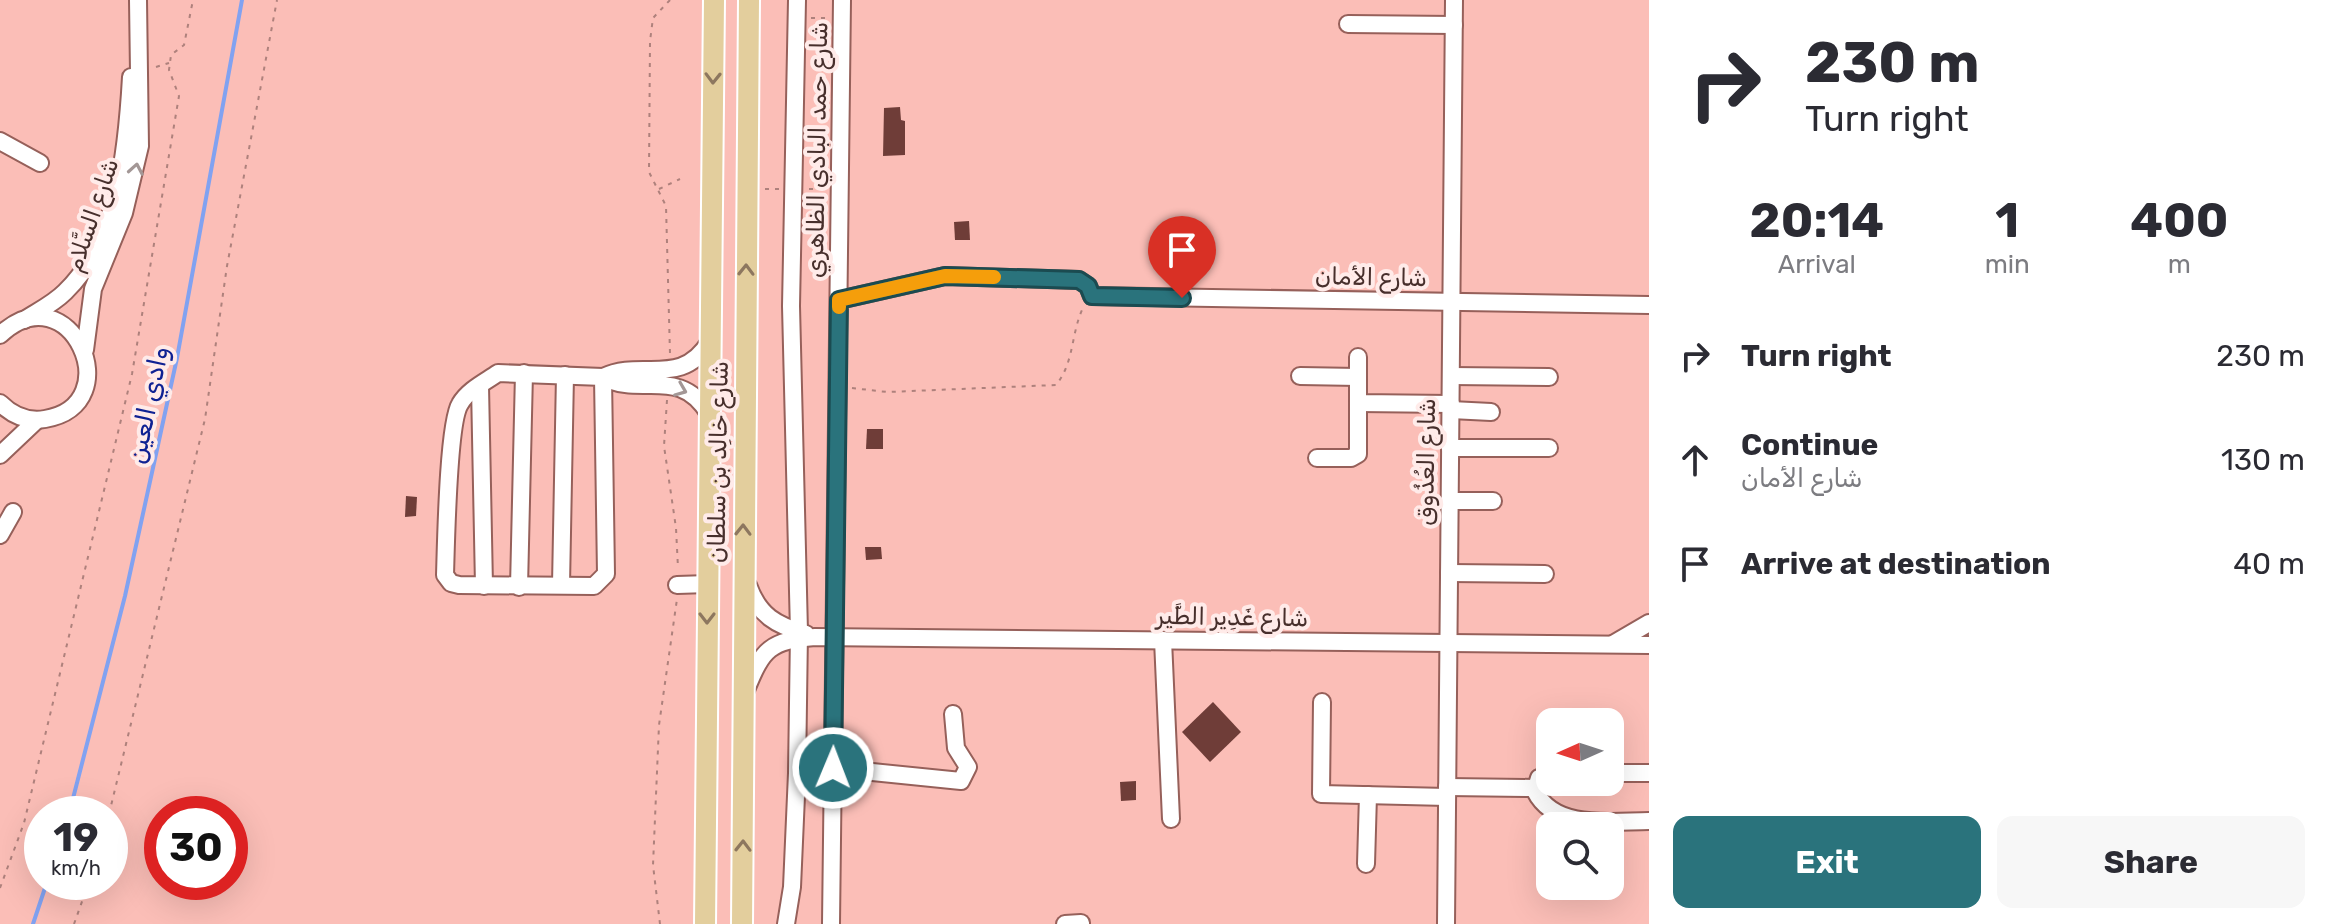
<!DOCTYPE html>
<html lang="en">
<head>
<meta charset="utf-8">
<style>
	body { margin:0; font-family:Rubik,"Noto Sans Arabic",sans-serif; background:#f7f7f7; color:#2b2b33; height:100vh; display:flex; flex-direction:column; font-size:30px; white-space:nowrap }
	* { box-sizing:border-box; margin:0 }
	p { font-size:26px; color:#7c7c81 }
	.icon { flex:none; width:44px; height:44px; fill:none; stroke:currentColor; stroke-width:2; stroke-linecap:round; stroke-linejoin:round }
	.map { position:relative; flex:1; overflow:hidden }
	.details { display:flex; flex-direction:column; background:#fff; width:680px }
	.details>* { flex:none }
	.top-card { background:#fff; color:#2b2b33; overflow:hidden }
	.needle { width:52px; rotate:267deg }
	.buttons { position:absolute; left:1536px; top:708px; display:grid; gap:16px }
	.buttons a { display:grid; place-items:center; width:88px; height:88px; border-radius:16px; background:#fff; box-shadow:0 8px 32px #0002; font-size:40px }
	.speed { position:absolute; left:24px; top:796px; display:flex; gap:16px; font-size:40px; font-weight:700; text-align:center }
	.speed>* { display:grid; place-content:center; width:104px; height:104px; border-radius:50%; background:#fff; box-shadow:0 8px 32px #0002; line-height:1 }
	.speed small { font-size:20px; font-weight:400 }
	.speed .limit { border:12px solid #d22; background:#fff; color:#111 }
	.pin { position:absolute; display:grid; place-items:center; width:68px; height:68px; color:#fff; margin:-82px -34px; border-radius:50% 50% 50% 0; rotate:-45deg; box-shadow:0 0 8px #0007 }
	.pin .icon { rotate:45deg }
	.me { position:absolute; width:88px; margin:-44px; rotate:1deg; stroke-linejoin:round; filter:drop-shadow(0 0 6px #0008) }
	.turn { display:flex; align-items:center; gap:28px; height:168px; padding:0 24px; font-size:36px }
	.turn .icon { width:104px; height:104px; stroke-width:2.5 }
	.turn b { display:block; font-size:56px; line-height:68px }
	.eta { display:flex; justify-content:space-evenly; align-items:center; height:136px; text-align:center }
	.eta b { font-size:48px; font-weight:700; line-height:56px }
	.button { display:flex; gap:16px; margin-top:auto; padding:16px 24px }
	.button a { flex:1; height:92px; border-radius:16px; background:#2a737c; color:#fff; font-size:32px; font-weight:700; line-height:92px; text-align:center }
	.button a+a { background:#f7f7f7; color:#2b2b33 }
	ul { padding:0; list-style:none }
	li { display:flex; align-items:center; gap:24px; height:104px; padding:0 24px }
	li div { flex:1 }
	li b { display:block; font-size:30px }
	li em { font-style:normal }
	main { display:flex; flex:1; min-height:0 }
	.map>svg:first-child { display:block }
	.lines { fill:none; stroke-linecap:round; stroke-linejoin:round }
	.stream { stroke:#81a2f1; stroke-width:4 }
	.building { fill:#6f3d38 }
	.minor-casing { stroke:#96605a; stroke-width:20 }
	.major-casing { stroke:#fff; stroke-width:24 }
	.path { stroke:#ae817c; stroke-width:2; stroke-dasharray:4 6; stroke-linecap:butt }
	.minor { stroke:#fff; stroke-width:16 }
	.major { stroke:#e3ce9d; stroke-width:20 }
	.oneway { stroke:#8d775f }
	.oneway2 { stroke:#a39796 }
	.route-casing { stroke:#1b4b51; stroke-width:20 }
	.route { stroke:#2a737c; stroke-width:14 }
	.slow { stroke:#f59e0b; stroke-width:14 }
	.labels { text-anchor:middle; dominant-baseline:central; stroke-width:8; stroke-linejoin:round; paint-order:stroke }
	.street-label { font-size:24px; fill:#472f2c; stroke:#ffebe9 }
	.water-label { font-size:26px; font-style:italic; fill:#0f2293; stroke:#ffebe9 }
</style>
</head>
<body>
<main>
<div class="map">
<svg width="1649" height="924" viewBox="0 0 1649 924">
	<rect width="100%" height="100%" fill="#fbbeb7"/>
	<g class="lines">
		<g class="stream">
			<path d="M69,814l56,-218 52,-238 65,-358"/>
			<path d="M33,924l14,-42"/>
		</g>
	</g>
	<g class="building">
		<path d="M900,107l1,13 4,1v34l-22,1 1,-48z"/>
		<path d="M969,221l1,19h-15l-1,-18z"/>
		<path d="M867,429h16v20h-17z"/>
		<path d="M406,496l11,1 -1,19 -11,1z"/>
		<path d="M865,547h16l1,12 -16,1z"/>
		<path d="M1213,702l28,30 -31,30 -28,-30z"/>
		<path d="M1136,781v19l-15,1 -1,-19z"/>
	</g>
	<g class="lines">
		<g class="minor-casing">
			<g id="minor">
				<path d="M1348,24l106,1"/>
				<path d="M0,141l40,22"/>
				<path d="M839,300l106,-24 134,4 9,6 4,10 557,9"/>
				<path d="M24,320c14,-9 29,-16 41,-28 54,-52 62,-144 66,-215"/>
				<path d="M0,335c70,-66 131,70 45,84 -18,3 -33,-4 -45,-16"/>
				<path d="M85,350l8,-61 31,-76 16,-67 -2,-146"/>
				<path d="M1358,357v46l93,1"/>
				<path d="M498,373l105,4 3,197 -12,12 -135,-1 -8,-2 -6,-8c1,-30 3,-152 15,-171 8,-14 25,-22 38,-31z"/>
				<path d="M1300,376l58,1"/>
				<path d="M1451,376l98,1"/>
				<path d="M480,386l4,200"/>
				<path d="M1451,410l40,2"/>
				<path d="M709,414c-30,-49 -68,-16 -106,-37 39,-19 78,12 107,-36"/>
				<path d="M1450,448h99"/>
				<path d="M0,455l37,-35"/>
				<path d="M1317,458h34l7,-4v-51"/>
				<path d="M1450,501h43"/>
				<path d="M0,535l13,-23"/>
				<path d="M1449,573l96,1"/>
				<path d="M561,585l4,-210"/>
				<path d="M677,585l31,-1"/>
				<path d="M748,585c11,31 28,40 58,49"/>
				<path d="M519,587l5,-214"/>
				<path d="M1163,640l8,179"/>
				<path d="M1613,644l36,-21"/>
				<path d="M746,690c17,-42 24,-49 69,-53l834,8"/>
				<path d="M1322,702l-1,92 126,3"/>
				<path d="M833,768l128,13 7,-14 -12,-19 -3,-34"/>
				<path d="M1610,773h39"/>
				<path d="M1550,774l-11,4 -4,13c20,40 78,30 114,30"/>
				<path d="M1447,787l88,1"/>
				<path d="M1366,864l2,-69"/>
				<path d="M786,924l6,-37 5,-114 2,-141 -8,-326 6,-306"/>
				<path d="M831,924l11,-924"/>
				<path d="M1065,924l16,-1"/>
				<path d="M1446,924l8,-924"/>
			</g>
		</g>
		<g class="major-casing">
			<g id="major">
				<path d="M705,924l9,-924"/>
				<path d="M742,924l7,-924"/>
			</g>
		</g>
		<g class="path">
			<path d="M670,0l-17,18 -3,23 -1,131 17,34 4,148"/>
			<path d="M811,18h14"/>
			<path d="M156,67l13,-4"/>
			<path d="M659,189l21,-10"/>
			<path d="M765,189h14"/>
			<path d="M809,189h14"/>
			<path d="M852,388l35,4 169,-7c18,-22 15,-50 26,-75"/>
			<path d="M667,400l-3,46 12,82 2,40"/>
			<path d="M109,814l96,-395 22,-153 50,-266"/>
			<path d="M0,888l24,-65 108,-449 47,-278 -10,-26 2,-15 13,-10 9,-45"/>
			<path d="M74,924l15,-42"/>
			<path d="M660,924l-7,-59 6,-140 18,-126"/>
		</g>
		<use href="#minor" class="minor"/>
		<use href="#major" class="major"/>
	</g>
	<defs><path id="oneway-chevron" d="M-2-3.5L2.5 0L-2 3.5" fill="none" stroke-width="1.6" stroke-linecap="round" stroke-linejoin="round" transform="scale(2)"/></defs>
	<g class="oneway">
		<use href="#oneway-chevron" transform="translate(713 78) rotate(91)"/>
		<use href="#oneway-chevron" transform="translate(746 270) rotate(-89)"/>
		<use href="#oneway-chevron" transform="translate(743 530) rotate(-89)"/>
		<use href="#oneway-chevron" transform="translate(707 618) rotate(90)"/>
		<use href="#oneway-chevron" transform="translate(743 846) rotate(-89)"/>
	</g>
	<g class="oneway2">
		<use href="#oneway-chevron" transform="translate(136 169) rotate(-80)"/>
		<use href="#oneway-chevron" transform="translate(681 390) rotate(22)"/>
	</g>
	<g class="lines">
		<g class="route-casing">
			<path id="route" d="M833,768l6,-468 106,-24 134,4 9,6 4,10 90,2"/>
		</g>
		<use href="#route" class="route"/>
		<path class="slow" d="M839,307v-7l106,-24 49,1"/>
	</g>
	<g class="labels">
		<g class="street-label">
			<text transform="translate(817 150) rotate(-89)">شارع حمد البادي الظاهري</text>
			<text transform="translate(92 215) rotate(-71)">شارع السَّلام</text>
			<text transform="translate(1371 277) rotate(1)">شارع الأمان</text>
			<text transform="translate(718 462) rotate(-89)">شارع خالِد بن سلطان</text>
			<text transform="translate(1426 462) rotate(-89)">شارع العُذُوق</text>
			<text transform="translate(1232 617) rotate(1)">شارع غَدِير الطَّير</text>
		</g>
		<g class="water-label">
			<text transform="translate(148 405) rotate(-78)">وادي العين</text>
		</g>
	</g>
</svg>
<div class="buttons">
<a><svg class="needle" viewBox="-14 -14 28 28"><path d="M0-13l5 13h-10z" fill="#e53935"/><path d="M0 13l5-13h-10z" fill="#7c7c81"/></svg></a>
<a><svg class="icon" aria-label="search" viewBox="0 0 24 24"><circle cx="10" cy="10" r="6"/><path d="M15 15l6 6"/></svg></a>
</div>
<div class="speed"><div>19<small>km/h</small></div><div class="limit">30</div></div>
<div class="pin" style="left:1182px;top:298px;background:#d93025"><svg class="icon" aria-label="arrive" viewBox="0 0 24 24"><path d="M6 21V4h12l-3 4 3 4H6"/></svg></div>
<svg class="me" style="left:833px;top:768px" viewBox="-20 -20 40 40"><circle r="17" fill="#2a737c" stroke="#fff" stroke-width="3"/><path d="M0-11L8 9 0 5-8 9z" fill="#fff"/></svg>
</div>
<section class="details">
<div class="top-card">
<div class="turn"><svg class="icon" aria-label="right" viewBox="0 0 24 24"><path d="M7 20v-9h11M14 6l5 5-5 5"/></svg><div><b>230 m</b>Turn right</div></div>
</div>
<div class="eta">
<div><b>20:14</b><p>Arrival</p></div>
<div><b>1</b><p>min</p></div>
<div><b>400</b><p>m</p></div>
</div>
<ul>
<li><svg class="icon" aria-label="right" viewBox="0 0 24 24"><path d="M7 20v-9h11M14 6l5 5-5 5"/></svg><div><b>Turn right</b></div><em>230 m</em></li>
<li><svg class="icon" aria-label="ahead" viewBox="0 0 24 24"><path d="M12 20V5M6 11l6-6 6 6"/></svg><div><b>Continue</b><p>شارع الأمان</p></div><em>130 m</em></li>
<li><svg class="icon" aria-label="arrive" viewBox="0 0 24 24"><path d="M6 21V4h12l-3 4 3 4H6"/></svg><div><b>Arrive at destination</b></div><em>40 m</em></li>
</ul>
<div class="button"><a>Exit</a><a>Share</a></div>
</section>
</main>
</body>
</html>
